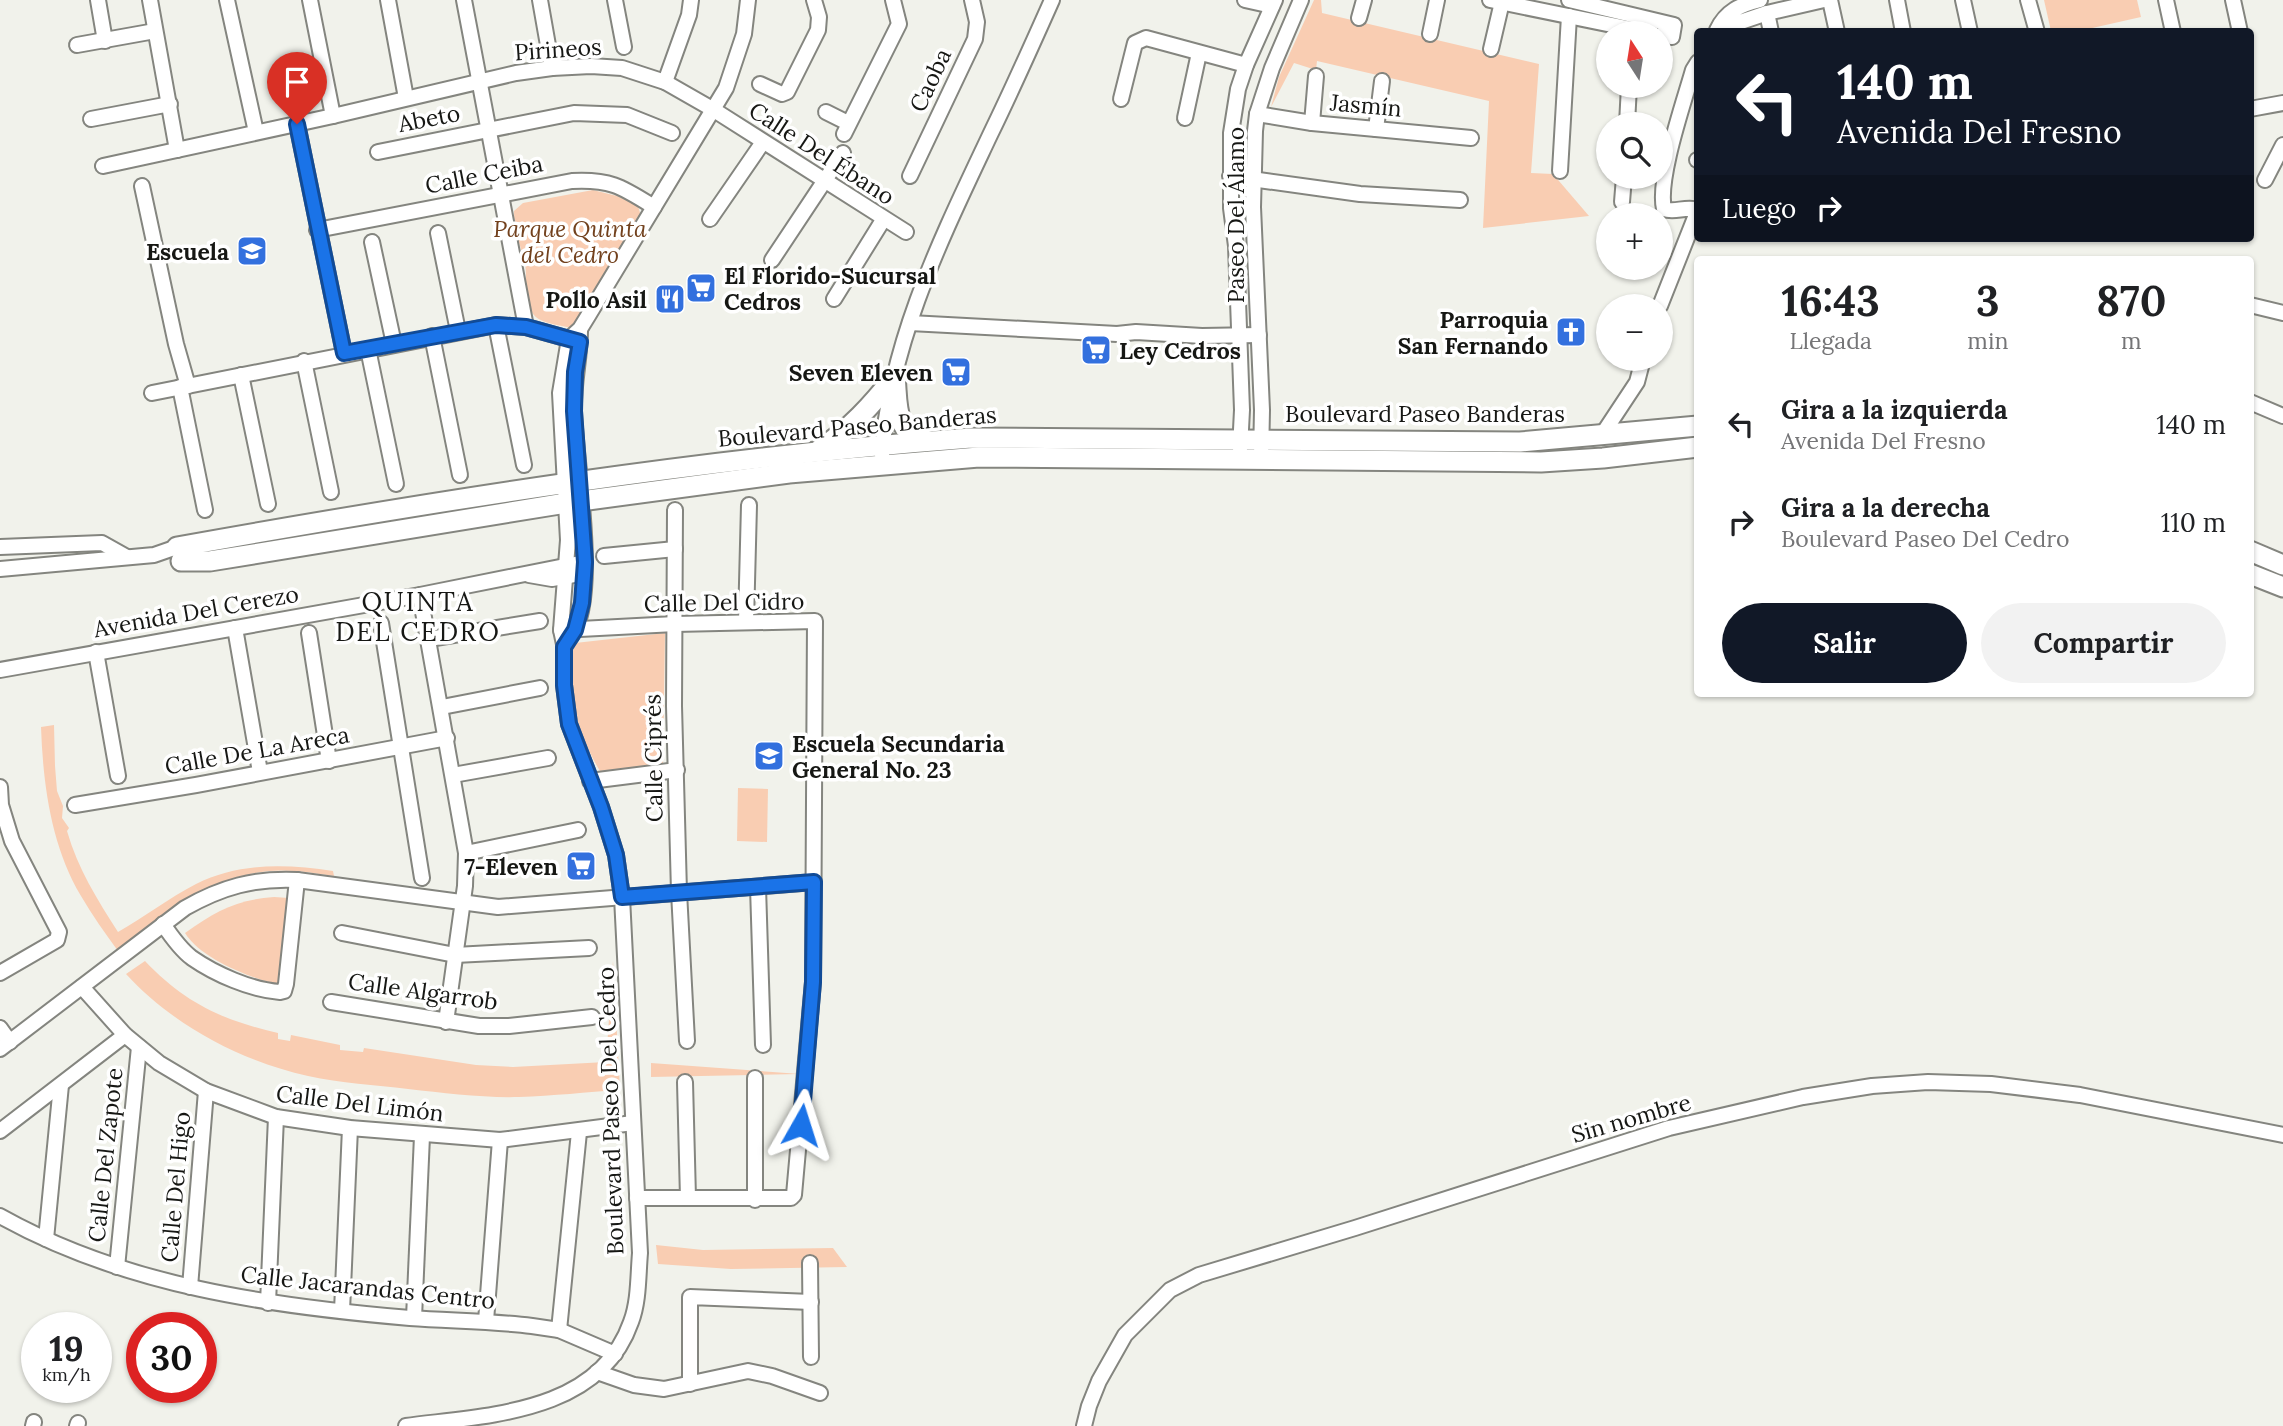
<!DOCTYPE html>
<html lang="es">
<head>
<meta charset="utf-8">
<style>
	body { margin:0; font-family:Lora,serif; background:#f2f2f2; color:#202124; height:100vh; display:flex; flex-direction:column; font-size:26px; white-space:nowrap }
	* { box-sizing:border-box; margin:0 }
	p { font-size:23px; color:#757577 }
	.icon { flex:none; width:38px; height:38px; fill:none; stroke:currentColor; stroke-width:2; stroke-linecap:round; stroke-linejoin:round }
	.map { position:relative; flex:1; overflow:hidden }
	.sheet { position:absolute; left:1694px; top:256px; width:560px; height:441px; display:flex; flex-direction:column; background:#fff; border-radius:7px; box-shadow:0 2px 5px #0004 }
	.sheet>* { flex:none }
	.top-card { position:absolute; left:1694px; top:28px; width:560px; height:214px; border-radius:7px; box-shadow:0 2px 5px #0004; background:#111827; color:#fff; overflow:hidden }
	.needle { width:46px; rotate:348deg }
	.tools { position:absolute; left:1596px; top:21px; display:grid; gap:14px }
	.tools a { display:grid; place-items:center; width:77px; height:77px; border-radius:50%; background:#fff; box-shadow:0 2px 5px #0004; font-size:35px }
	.speed { position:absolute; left:21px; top:1312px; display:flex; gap:14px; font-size:35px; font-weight:700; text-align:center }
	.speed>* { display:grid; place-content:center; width:91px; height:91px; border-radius:50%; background:#fff; box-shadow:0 2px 5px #0004; line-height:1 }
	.speed small { font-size:18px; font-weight:400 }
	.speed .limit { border:10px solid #d22; background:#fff; color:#111 }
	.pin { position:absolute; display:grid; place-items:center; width:60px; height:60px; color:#fff; margin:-72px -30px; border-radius:50% 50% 50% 0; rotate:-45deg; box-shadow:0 0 7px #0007 }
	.pin .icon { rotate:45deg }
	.me { position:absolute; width:77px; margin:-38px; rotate:6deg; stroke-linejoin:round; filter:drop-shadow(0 0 5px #0008) }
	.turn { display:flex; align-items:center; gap:24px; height:147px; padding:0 28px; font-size:32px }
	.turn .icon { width:91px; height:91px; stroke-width:2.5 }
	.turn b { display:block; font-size:49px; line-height:60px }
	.then { display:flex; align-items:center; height:66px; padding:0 28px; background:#0003; gap:14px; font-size:26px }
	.eta { display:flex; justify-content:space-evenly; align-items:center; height:119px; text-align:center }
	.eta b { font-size:42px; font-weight:700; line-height:49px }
	.action { display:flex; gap:14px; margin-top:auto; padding:14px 28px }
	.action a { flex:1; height:80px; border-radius:42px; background:#111827; color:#fff; font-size:28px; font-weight:700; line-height:80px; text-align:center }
	.action a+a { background:#f2f2f2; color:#202124 }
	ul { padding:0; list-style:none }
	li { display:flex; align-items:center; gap:21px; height:98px; padding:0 28px }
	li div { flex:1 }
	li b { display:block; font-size:26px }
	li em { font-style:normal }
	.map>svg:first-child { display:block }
	.green { fill:#f9cdb2 }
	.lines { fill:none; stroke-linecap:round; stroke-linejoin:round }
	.minor-casing { stroke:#84857f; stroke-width:18 }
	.major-casing { stroke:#84857f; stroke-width:23 }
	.minor { stroke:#fff; stroke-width:14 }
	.major { stroke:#fff; stroke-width:19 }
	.route-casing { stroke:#114b97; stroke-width:18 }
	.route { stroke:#1a73e8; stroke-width:12 }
	.labels { text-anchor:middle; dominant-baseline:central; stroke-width:7; stroke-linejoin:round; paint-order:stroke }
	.street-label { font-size:23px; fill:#161714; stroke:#fff }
	.park-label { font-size:23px; font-style:italic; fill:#72411d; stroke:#fff }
	.poi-label { font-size:23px; font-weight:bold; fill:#161714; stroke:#fff; text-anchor:end }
	.quarter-label { font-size:26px; letter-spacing:2px; fill:#161714; stroke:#fff }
</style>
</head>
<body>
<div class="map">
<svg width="2283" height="1426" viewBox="0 0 2283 1426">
	<rect width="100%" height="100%" fill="#f1f2eb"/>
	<g class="green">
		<path d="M1314,0h7l1,13 217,51 -8,109 22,1 36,42 -106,12 6,-127 -172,-40 -1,9 -22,-7 -23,44 8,-30z"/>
		<path d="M2044,0h93l4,17 -62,14h-28z"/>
		<path d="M593,190l24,6 21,10 3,10 -53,84 -16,28c-36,-7 -45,-7 -46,-47 0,-7 0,-15 -2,-22 -5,-17 -10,-30 -10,-48l9,-8z"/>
		<path d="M665,633l-2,131 -63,7c-16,-26 -32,-71 -31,-101 0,-9 4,-19 6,-27z"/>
		<path d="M54,725l1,41 2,25 6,15 -1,12 7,10 -2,3c11,38 30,68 51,101 26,-15 51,-34 78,-48 44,-22 91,-20 137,-13l1,5c-21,-3 -43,-7 -65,-5 -60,6 -105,45 -151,80 -13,-18 -26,-36 -37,-55 -30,-50 -38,-112 -40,-169z"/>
		<path d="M738,788l30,1 -1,53 -30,-1z"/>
		<path d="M274,897l15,1 -11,87c-29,-8 -77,-26 -93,-52 31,-22 51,-33 89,-36z"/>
		<path d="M145,961c40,42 77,59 133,72v6l12,2 1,-6 49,10v5l23,2 1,-4 112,17 37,2 93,-5 7,-101 7,129c-33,2 -67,6 -101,7 -37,1 -74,-4 -111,-8 -33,-4 -67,-6 -100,-13 -68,-15 -135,-51 -182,-102z"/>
		<path d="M651,1063l149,11 -149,3z"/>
		<path d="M656,1245l47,5 130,-2 14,19 -116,2 -73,-5z"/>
	</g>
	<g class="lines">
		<g class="minor-casing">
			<g id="minor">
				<path d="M98,0l7,41"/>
				<path d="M150,0l27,150"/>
				<path d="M227,0l29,132"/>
				<path d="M310,0l23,116"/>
				<path d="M388,0l18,98"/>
				<path d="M464,0l62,327"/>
				<path d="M540,0l12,68"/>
				<path d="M615,0l9,47"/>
				<path d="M1245,0l27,6"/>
				<path d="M1490,0l161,33"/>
				<path d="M1569,0l105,25 -2,12 -11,-2"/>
				<path d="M1760,0c-20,5 -34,11 -43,30l50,-17 57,-13"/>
				<path d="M1830,0l7,32"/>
				<path d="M1897,0l6,32"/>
				<path d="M1963,0l7,32"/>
				<path d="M2028,0l9,32"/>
				<path d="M2166,0l7,32"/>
				<path d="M2233,0l7,32"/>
				<path d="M1767,13l4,19"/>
				<path d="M1359,18l5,-18"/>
				<path d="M1430,34l7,-34"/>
				<path d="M77,45l78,-14"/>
				<path d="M1491,49l11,-47"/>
				<path d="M665,82l24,-67 2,-15"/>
				<path d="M760,84l22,10 5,-2 31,-62 1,-13 -5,-17"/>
				<path d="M1121,99l14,-56 11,-5 100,27"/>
				<path d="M2250,109l33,-6"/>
				<path d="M826,112l22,11"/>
				<path d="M1257,114l55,9 159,15"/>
				<path d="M1185,118l14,-65"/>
				<path d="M91,119l79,-15"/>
				<path d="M1312,123l4,-47"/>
				<path d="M297,124l47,229"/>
				<path d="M1627,124l2,-38"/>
				<path d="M1376,129l6,-48"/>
				<path d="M844,134l55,-110 -6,-24"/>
				<path d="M378,152l196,-39 53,2 45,18"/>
				<path d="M1697,160h1"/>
				<path d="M103,166l230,-50 183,-43 36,-5 39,-2 31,2 43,14 49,28 192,122"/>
				<path d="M1560,171l9,-155"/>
				<path d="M910,176l65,-137 2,-17 -5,-22"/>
				<path d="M1230,176l130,18 100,6"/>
				<path d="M2265,180l18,-35"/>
				<path d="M142,186l34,158 12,42"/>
				<path d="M1622,202l2,-25"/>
				<path d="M710,219l53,-77"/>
				<path d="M317,230l255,-49c39,-2 50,6 82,26"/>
				<path d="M438,233l20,98"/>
				<path d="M372,242l22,102"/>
				<path d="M772,260l71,-107"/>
				<path d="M834,299l49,-79"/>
				<path d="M2250,305l33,8"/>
				<path d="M1660,306l36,-91 -2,-6c-11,-2 -20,4 -30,0 -7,-30 20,-107 29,-139l5,-8"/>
				<path d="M910,323l207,11 19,-2 66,4 57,-1"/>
				<path d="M496,325l28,140"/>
				<path d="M432,336l28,139"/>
				<path d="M368,349l28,135"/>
				<path d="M304,361l27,131"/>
				<path d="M241,375l27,129"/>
				<path d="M180,387l25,123"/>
				<path d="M152,393l344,-68 30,2 50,14"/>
				<path d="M2250,402l33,14"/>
				<path d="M1602,435l35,-53 6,-23"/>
				<path d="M1240,449l2,-39 -6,-164 -5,-38v-75l7,-44 8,-24 29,-65"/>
				<path d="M882,455c8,-114 60,-218 108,-320 22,-45 42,-90 62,-135"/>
				<path d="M1261,458l1,-48 -9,-203 2,-76 2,-17 15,-46 29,-68"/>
				<path d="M675,510l-1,196 5,186 8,149"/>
				<path d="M0,547l102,-4 25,14"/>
				<path d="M604,556l71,-7"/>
				<path d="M0,569l154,-14 23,-8"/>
				<path d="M529,575l23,4 22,-4"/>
				<path d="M420,595l46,258 -1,33 -19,136"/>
				<path d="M746,622l3,-117"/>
				<path d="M381,623l41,255"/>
				<path d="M235,628l25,144"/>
				<path d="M561,630l114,-6 140,-3 -2,361 -19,213 -3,3h-154"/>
				<path d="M309,633l20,128"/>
				<path d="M571,636c29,-37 4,-176 3,-225 -1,-27 6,-53 6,-80"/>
				<path d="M429,639l111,-18"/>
				<path d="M96,652l22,124"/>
				<path d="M0,670l420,-75 165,-33"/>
				<path d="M442,707l98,-19"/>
				<path d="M453,775l95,-17"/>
				<path d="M590,781l87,-11"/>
				<path d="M0,787l1,18 11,36 47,91 -2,8 -57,33"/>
				<path d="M75,805l121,-20 251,-47"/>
				<path d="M466,853l112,-23"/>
				<path d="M758,887l5,158"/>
				<path d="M163,924c8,12 17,25 29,34 23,16 59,32 88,34l4,-1 2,-7 11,-104"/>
				<path d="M342,933l113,22 134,-7"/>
				<path d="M82,987l43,48 34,28 47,28 70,26 74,11 150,12 133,-17"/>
				<path d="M331,1002l148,24h30l83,-9"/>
				<path d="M0,1028l10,14"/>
				<path d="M0,1049l185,-141c37,-21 69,-30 112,-28l201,27 316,-25"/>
				<path d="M685,1082l3,116"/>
				<path d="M0,1131l125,-96"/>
				<path d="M755,1200v-122"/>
				<path d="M0,1216c125,70 269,90 410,102 41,3 82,3 122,8l27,4 56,24"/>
				<path d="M46,1239l15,-154"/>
				<path d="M810,1263l1,94"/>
				<path d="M117,1267l22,-220"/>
				<path d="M190,1287l16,-196"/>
				<path d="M268,1303l8,-186"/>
				<path d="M342,1311l8,-183"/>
				<path d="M414,1318l8,-182"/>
				<path d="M486,1321l14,-181"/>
				<path d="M559,1330l20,-198"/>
				<path d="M597,1372l37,13 30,4 84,-18 24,5 48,17"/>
				<path d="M690,1384v-87l121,5"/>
				<path d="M33,1426l1,-4"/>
				<path d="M77,1426l1,-3"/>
				<path d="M406,1426c81,-11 193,-12 225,-104 8,-21 7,-46 9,-69l-18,-356 -6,-42 -15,-48 -32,-83 -5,-39v-41l-3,-14 7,-90 -8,-147 9,-54 11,-10 8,-13 138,-228 18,-54 4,-34"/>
				<path d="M1084,1426l5,-20 10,-25 26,-46 45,-45 29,-15 156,-47 314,-100 134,-31 69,-11 56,-4 63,2 89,11 203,40"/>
			</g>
		</g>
		<g class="major-casing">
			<g id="major">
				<path d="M895,376c3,28 -2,56 31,64"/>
				<path d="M819,450c32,-22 52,-44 76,-74"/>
				<path d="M177,547c263,-47 527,-89 794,-109l549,4 178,-16"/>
				<path d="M2250,551l33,14"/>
				<path d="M181,561h29l356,-58 223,-30 190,-16 562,5 62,-4 95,-11"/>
				<path d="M2250,574l33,13"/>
			</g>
		</g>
		<use href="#minor" class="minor"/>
		<use href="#major" class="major"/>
	</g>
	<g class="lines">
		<g class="route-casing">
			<path id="route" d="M297,124l47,229 152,-28 30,2 54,15 -5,30 -1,39 11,151 -3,41 -7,27 -11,17v38l5,39 32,83 15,48 6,42 192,-15 -1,100 -12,143"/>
		</g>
		<use href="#route" class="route"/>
	</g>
	<defs>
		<g id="school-square" transform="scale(1.575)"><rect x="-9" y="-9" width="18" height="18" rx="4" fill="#3370de" stroke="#fff"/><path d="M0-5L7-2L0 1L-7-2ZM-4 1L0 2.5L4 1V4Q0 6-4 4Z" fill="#fff"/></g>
		<g id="supermarket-square" transform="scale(1.575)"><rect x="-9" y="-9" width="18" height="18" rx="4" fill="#3370de" stroke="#fff"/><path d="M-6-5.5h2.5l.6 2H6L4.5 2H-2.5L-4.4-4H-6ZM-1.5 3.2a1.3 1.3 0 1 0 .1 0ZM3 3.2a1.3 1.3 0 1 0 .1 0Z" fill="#fff"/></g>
		<g id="restaurant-square" transform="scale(1.575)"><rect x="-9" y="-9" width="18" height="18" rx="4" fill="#3370de" stroke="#fff"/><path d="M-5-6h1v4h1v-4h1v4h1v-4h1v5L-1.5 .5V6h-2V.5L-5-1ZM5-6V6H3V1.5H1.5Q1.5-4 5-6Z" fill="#fff"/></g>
		<g id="church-square" transform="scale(1.575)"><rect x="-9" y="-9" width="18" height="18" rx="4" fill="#3370de" stroke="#fff"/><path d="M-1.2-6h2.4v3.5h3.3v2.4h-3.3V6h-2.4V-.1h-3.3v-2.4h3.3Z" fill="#fff"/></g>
	</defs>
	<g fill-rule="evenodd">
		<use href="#school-square" x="252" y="251"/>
		<use href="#supermarket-square" x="701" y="288"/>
		<use href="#restaurant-square" x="670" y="299"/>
		<use href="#church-square" x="1571" y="332"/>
		<use href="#supermarket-square" x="1096" y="350"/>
		<use href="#supermarket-square" x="956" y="372"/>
		<use href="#school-square" x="769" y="756"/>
		<use href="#supermarket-square" x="581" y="866"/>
	</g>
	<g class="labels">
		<g class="street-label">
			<text transform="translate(558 49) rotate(-4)">Pirineos</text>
			<text transform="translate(930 80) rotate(-65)">Caoba</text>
			<text transform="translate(1366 105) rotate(5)">Jasmín</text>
			<text transform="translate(429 118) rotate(-11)">Abeto</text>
			<text transform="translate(822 153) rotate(33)">Calle Del Ébano</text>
			<text transform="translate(484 174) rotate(-11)">Calle Ceiba</text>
			<text transform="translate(1235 215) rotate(-90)">Paseo Del Álamo</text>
			<text x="1425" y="413">Boulevard Paseo Banderas</text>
			<text transform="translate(857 426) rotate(-5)">Boulevard Paseo Banderas</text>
			<text transform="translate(724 602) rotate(-1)">Calle Del Cidro</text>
			<text transform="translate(196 611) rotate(-10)">Avenida Del Cerezo</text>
			<text transform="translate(257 750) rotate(-10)">Calle De La Areca</text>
			<text transform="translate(653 758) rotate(-91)">Calle Ciprés</text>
			<text transform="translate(423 991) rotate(8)">Calle Algarrob</text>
			<text transform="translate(360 1103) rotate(7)">Calle Del Limón</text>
			<text transform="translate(610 1111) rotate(-92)">Boulevard Paseo Del Cedro</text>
			<text transform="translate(1631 1118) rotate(-16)">Sin nombre</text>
			<text transform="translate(105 1155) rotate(-84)">Calle Del Zapote</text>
			<text transform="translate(175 1187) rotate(-85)">Calle Del Higo</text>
			<text transform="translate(368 1287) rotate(6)">Calle Jacarandas Centro</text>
		</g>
		<g class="park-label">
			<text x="570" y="228">Parque Quinta<tspan x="570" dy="26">del Cedro</tspan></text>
		</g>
		<g class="poi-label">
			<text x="229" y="251">Escuela</text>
			<text x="724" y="275" text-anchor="start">El Florido-Sucursal<tspan x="724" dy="26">Cedros</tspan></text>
			<text x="647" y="299">Pollo Asil</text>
			<text x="1548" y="319">Parroquia<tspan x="1548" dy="26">San Fernando</tspan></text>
			<text x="1119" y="350" text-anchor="start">Ley Cedros</text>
			<text x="933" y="372">Seven Eleven</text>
			<text x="792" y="743" text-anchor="start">Escuela Secundaria<tspan x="792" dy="26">General No. 23</tspan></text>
			<text x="558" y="866">7-Eleven</text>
		</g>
		<g class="quarter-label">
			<text x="418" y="601">QUINTA<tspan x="418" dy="30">DEL CEDRO</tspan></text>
		</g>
	</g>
</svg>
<div class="tools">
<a><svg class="needle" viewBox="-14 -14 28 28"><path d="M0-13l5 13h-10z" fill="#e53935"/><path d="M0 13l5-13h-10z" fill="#757577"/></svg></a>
<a><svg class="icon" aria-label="search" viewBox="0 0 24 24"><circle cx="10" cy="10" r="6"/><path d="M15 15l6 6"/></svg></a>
<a>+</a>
<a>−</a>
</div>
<div class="speed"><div>19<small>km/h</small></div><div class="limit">30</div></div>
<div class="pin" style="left:297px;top:124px;background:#d93025"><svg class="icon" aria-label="arrive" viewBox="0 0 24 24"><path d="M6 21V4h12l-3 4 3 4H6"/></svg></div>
<svg class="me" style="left:801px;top:1125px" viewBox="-20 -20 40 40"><path d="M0-17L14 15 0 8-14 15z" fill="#1a73e8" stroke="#fff" stroke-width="4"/></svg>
<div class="top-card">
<div class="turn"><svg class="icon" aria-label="left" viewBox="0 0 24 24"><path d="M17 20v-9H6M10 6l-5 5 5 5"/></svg><div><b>140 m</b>Avenida Del Fresno</div></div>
<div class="then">Luego<svg class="icon" aria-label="right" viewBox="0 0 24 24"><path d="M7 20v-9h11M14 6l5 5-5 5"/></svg></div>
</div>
<section class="sheet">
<div class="eta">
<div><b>16:43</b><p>Llegada</p></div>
<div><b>3</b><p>min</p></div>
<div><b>870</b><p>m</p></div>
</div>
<ul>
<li><svg class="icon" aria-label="left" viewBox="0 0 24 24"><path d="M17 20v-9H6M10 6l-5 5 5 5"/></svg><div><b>Gira a la izquierda</b><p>Avenida Del Fresno</p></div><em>140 m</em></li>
<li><svg class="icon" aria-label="right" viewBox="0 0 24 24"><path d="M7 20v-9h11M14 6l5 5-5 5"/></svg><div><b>Gira a la derecha</b><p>Boulevard Paseo Del Cedro</p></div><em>110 m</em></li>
</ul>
<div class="action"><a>Salir</a><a>Compartir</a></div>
</section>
</div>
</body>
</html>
